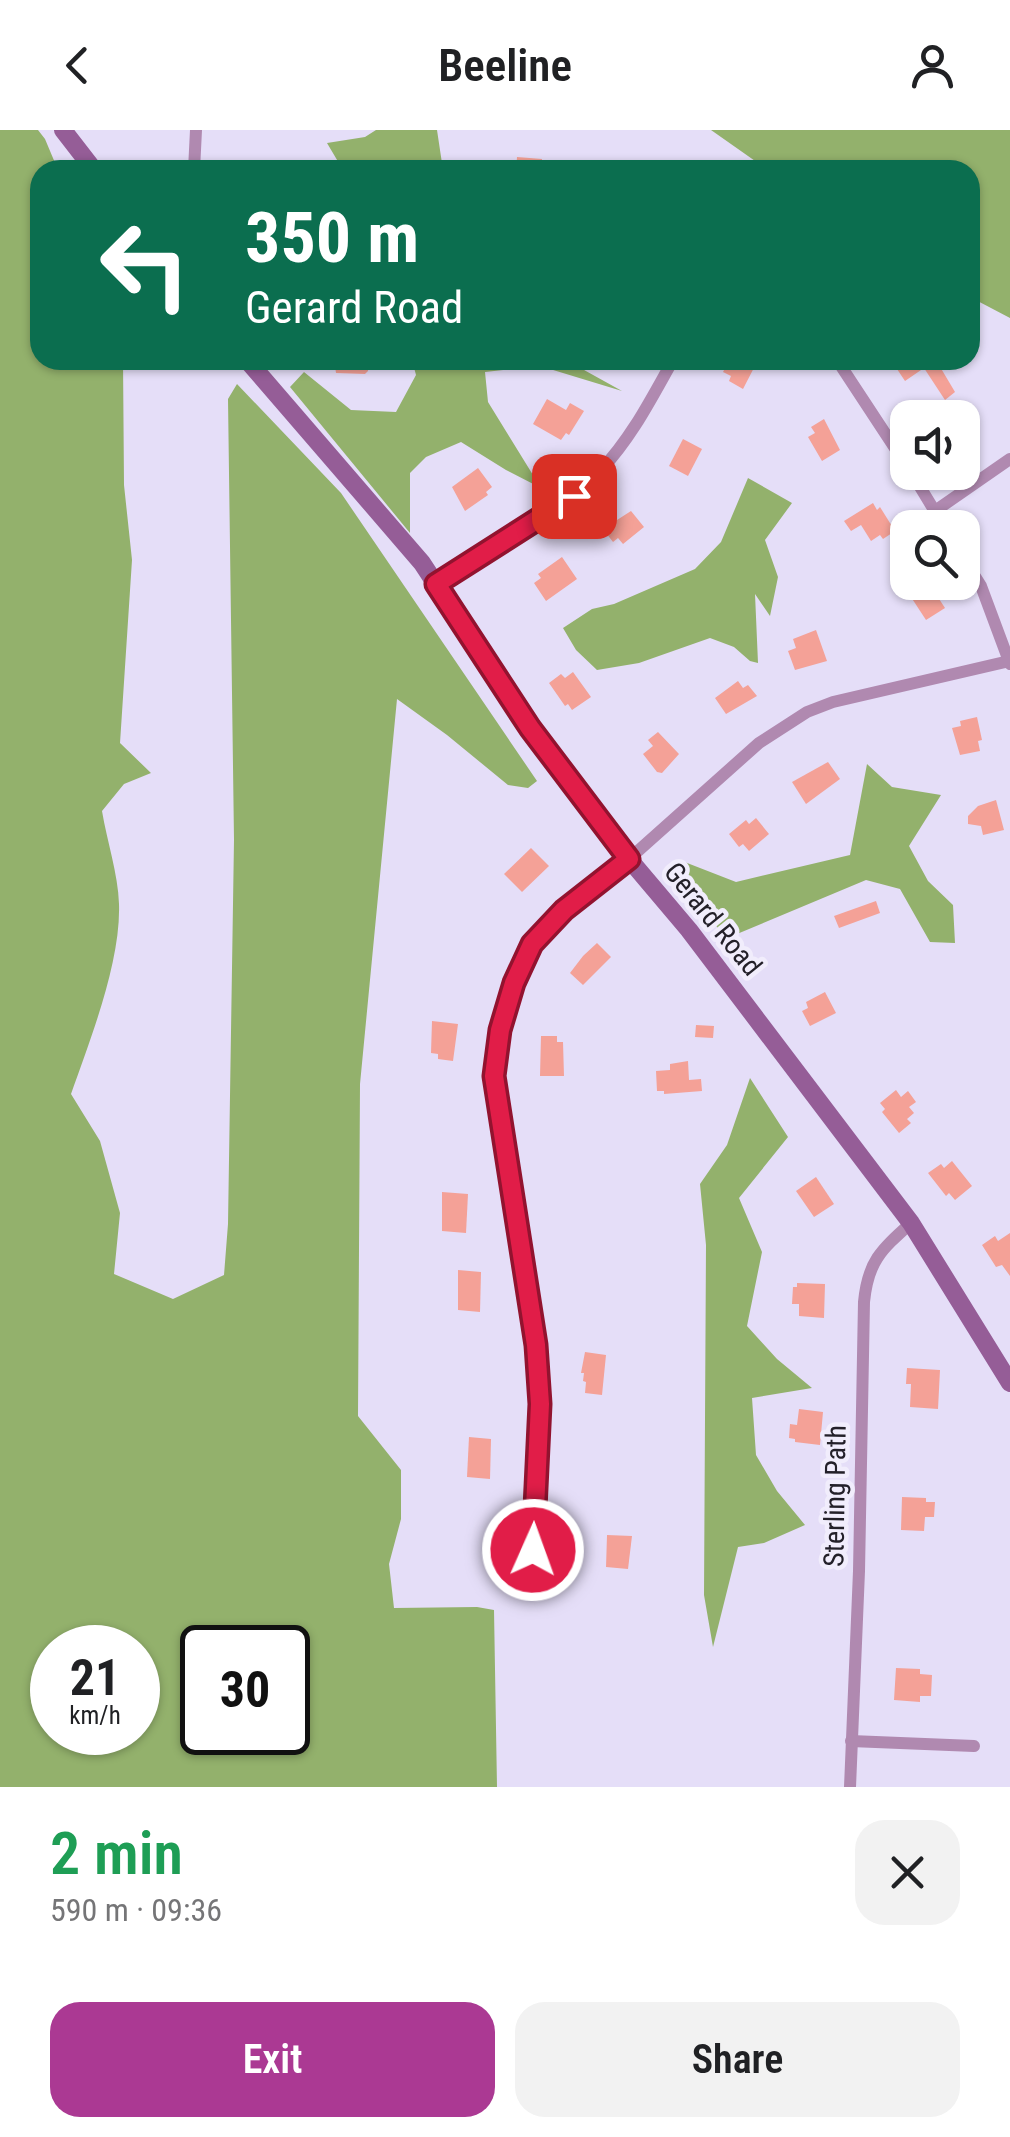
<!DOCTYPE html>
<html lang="en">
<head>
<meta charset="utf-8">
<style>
	body { margin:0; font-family:"Roboto Condensed",sans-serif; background:#f2f2f2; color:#202124; height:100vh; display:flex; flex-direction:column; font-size:38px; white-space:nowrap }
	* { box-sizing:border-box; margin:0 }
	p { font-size:32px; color:#757577 }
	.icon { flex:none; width:55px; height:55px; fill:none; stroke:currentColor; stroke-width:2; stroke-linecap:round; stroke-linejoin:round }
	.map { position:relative; height:1657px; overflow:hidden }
	.panel { display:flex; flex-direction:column; background:#fff; flex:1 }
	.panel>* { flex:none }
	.guide { position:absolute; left:30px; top:30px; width:950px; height:210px; border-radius:30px; box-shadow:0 2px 8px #0004; background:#0b6e4f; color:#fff; overflow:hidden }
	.controls { position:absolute; left:890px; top:270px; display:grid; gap:20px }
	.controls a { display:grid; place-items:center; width:90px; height:90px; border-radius:20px; background:#fff; box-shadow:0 2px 8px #0004; font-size:50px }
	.speed { position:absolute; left:30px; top:1495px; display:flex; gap:20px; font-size:50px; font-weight:700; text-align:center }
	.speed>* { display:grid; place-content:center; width:130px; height:130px; border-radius:50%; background:#fff; box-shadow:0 2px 8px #0004; line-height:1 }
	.speed small { font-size:25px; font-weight:400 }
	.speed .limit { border:5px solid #111; border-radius:15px; background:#fff; color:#111 }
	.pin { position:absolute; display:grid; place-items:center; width:85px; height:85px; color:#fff; margin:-42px; border-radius:20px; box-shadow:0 5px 15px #0006 }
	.me { position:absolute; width:110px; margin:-55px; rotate:2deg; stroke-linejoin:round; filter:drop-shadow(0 0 8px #0008) }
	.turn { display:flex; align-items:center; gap:35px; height:210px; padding:0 50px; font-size:45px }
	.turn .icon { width:130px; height:130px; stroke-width:2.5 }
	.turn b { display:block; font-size:70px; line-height:85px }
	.round { display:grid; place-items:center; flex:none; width:105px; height:105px; border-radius:30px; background:#f2f2f2 }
	.head { display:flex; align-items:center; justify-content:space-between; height:170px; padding:0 50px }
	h1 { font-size:60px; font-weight:600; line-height:75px; color:#1e9e55 }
	.primary-button { display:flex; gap:20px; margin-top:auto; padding:20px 50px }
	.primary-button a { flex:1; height:115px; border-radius:30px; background:#ab3993; color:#fff; font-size:40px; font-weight:600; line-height:115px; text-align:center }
	.primary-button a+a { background:#f2f2f2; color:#202124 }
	header { display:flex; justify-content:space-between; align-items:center; height:130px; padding:0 50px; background:#fff; font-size:45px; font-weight:600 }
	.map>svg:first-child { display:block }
	.forest { fill:#93b16c; fill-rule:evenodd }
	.building { fill:#f4a197 }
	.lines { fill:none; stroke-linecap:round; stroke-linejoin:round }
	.street { stroke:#b089b0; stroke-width:12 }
	.secondary { stroke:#955d97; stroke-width:18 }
	.route-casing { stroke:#92132f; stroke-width:25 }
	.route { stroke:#e11d48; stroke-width:18 }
	.labels { text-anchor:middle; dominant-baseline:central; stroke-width:9; stroke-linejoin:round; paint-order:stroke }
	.street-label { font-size:28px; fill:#232029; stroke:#f1edfc }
</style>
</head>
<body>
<header><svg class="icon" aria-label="back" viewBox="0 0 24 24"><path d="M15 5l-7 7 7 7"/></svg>Beeline<svg class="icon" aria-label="person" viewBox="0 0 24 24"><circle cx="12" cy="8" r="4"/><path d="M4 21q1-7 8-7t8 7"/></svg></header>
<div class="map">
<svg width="1010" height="1657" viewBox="0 0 1010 1657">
	<rect width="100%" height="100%" fill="#e5def8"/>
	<g class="forest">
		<path d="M0,0h38l7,9 13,31h-18v190h83l1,125 8,75 -12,183 31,30 -27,11 -22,27c5,30 16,63 17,93 2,58 -29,136 -48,190l29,47 20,72 -6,61 59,25 51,-24 4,-51 6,-384 -6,-441 9,-15 104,109 196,288 -9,7 -20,-3 -61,-50 -50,-36 -37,385 -2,332 43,54v49l-12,45 5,44 83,-1 17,3 3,177h-497zM52,1518h86v84h-86zM202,1518h86v84h-86z"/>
		<path d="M376,0h61l6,40h-100l-16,-27 38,-6z"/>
		<path d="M711,0h299v188l-40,-21v-127h-202z"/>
		<path d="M412,230h154l56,31 -82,-25 -55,6 3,30 53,86 -35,-18 -45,-28 -35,15 -16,16v60l-120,-146 14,-15 47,38 45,2 20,-37z"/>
		<path d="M748,348l44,25 -27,37 13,37 -8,39 -15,-22 3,69 -8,-2 -16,-14 -24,-9 -71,25 -42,7 -21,-20 -13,-22 29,-19 22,-5 81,-35 26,-27z"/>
		<path d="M867,634l25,23 49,8 -32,51 19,35 25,24 2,38 -25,-1 -30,-53 -34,-9 -141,59 -20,-30 -23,-48 54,21 114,-27z"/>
		<path d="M750,948l38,59 -49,61 23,54 -15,74 30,33 35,29 -60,10 4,57 21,36 28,34 -41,18 -26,4 -25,100 -9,-52 2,-350 -6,-61 27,-39z"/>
	</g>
	<g class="building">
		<path d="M517,27l25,2 -1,11h-25z"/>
		<path d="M334,230h35l-1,11 -3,3 -29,-1z"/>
		<path d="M729,230h29l-15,29 -14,-8 2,-5 -8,-4z"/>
		<path d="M891,230h45l19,32 -10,8 -21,-32 -19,13z"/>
		<path d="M547,269l19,11 4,-7 14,8 -15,24 -3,-2 -5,7 -28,-16z"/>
		<path d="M952,273l10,15h-31z"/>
		<path d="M824,289l16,31 -18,11 -14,-24 7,-4 -4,-6z"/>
		<path d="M683,309l19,10 -14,27 -19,-10z"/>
		<path d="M478,338l14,19 -6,5 2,3 -23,16 -13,-24z"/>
		<path d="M873,373l4,7 3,-3 15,24 -12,8 -3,-4 -9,6 -10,-16 -10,6 -7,-10z"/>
		<path d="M631,381l13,16 -21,17 -5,-6 -5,4 -10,-13z"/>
		<path d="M562,427l15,22 -31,22 -12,-18 7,-5 -3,-4z"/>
		<path d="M928,452l17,26 -19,12 -17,-26z"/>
		<path d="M816,500l11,31 -32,9 -7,-19 8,-3 -3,-9z"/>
		<path d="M573,542l18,25 -19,13 -4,-6 -3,2 -16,-23 12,-9 4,4z"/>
		<path d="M738,551l5,7 5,-3 9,11 -31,18 -11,-16z"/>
		<path d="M977,587l5,23 -4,1 2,10 -20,4 -8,-27 9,-2 -1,-5z"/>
		<path d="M658,602l21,22 -17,19 -5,-1 -14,-18 10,-8 -5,-6z"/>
		<path d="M828,632l12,17 -34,25 -14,-22z"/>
		<path d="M996,670l8,30 -21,5 -2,-9 -13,-2v-8l10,-10z"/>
		<path d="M756,688l13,16 -20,17 -6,-7 -4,3 -10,-13 17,-14 3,4z"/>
		<path d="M531,718l18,18 -27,26 -18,-18z"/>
		<path d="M876,771l4,12 -41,15 -5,-12z"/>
		<path d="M597,813l14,14 -28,28 -13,-12 13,-17z"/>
		<path d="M825,862l11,21 -26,13 -8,-15 6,-3 -2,-6z"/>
		<path d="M432,891l26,3 -5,37 -15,-2v-5l-7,-1z"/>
		<path d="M696,895l18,1 -1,12 -18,-1z"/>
		<path d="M541,906h16v6h6l1,34h-24z"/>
		<path d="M688,931l1,19 12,-1 1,12 -38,3v-3h-7l-1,-20 14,-1v-6z"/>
		<path d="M896,960l5,7 7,-6 8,11 -7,5 5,6 -7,6 4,4 -12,10 -17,-21 3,-3 -5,-6z"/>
		<path d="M952,1031l20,25 -17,14 -6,-7 -3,3 -18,-23 13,-9 3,4z"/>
		<path d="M816,1047l18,27 -20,13 -18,-26z"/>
		<path d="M442,1062l26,2 -2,39 -24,-2z"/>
		<path d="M1010,1103v43l-8,-11 -6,2 -14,-22 13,-9 3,5z"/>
		<path d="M458,1140l23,2 -1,40 -22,-2z"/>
		<path d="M797,1153l28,1 -1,34 -25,-2v-12h-7l1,-17h4z"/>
		<path d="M585,1222l21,3 -4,40 -17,-2 1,-11 -3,-1 1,-8h-3z"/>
		<path d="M907,1238l33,2 -2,39 -28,-2 1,-23h-5z"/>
		<path d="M799,1279l24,3 -3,33 -25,-3v-3l-6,-1 1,-14 7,1z"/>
		<path d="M469,1307l22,2 -1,40 -23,-2z"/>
		<path d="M902,1367l24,1v4h9l-1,15h-9l-1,14 -23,-1z"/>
		<path d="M607,1405l25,1 -4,33 -22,-2z"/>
		<path d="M896,1538l24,1v5l12,1 -1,21h-11v6l-26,-2z"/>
	</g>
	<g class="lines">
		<g class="street">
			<path d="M194,40l2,-40"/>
			<path d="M837,230l71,108"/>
			<path d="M911,342l34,56"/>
			<path d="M935,381l75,-52"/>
			<path d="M962,426l19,30 29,78"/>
			<path d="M436,454c53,-34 123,-68 165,-114 31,-33 50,-71 72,-110"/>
			<path d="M545,1436l-12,-16 7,-146 -4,-59 -41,-269 5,-46 13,-47 19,-39 32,-33 65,-52 130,-116 48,-31 26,-10 176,-41"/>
			<path d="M851,1611l123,5"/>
			<path d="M850,1657l9,-216 5,-269c4,-41 17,-52 47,-79"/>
		</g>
		<g class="secondary">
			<path d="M63,0l31,40"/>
			<path d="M247,230l175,203 108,165 99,131 60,71 222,293 99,160"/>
		</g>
	</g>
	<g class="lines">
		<g class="route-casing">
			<path id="route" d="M533,1420l7,-146 -4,-59 -42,-269 6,-46 14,-47 18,-39 32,-34 65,-51 -99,-131 -94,-144 138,-88"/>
		</g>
		<use href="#route" class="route"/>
	</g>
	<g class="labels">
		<g class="street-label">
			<text transform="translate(713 789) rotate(51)">Gerard Road</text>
			<text transform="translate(835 1366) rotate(-89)">Sterling Path</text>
		</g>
	</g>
</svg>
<div class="controls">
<a><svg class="icon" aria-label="sound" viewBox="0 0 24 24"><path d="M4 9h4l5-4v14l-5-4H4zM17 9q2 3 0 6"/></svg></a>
<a><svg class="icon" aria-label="search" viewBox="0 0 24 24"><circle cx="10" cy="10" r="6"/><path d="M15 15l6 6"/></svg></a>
</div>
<div class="speed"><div>21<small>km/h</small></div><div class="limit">30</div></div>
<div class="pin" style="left:574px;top:366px;background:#d93025"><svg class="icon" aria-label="arrive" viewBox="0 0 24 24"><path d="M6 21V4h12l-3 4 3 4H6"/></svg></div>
<svg class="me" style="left:533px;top:1420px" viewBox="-20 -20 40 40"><circle r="17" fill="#e11d48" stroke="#fff" stroke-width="3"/><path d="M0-11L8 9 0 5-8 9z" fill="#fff"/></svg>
<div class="guide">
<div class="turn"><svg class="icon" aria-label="left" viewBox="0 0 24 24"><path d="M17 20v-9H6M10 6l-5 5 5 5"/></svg><div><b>350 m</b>Gerard Road</div></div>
</div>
</div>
<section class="panel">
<div class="head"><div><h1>2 min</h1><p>590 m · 09:36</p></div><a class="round"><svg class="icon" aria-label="close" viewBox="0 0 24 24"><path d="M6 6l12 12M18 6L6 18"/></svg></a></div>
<div class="primary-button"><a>Exit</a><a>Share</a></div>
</section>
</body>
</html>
